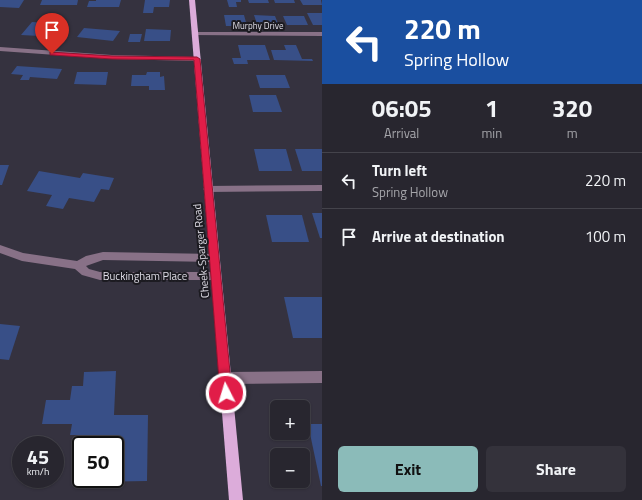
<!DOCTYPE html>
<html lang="en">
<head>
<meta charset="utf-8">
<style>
	body { margin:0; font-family:"Titillium Web",sans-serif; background:#34323b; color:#f1f3f6; height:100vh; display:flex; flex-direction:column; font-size:15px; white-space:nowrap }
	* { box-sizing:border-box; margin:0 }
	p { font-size:13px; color:#a5a5aa }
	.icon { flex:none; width:22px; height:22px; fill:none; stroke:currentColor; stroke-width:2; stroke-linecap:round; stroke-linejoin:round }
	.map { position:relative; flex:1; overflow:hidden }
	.sheet { display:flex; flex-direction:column; background:#28262f; width:320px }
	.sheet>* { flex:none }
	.top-card { background:#1a4fa0; color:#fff; overflow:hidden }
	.tools { position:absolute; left:270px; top:400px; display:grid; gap:8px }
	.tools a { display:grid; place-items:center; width:40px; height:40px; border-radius:6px; background:#28262f; box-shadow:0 1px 3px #0004,0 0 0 1px #44434b; font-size:20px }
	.speed { position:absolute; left:12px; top:436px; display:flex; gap:8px; font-size:20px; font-weight:700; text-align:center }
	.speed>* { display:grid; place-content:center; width:52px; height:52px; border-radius:50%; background:#28262f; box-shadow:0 1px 3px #0004,0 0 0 1px #44434b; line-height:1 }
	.speed small { font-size:10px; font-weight:400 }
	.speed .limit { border:2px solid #111; border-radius:6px; background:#fff; color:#111 }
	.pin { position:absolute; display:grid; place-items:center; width:34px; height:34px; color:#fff; margin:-41px -17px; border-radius:50% 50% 50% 0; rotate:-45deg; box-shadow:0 0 4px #0007 }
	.pin .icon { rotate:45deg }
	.me { position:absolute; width:44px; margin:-22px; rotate:355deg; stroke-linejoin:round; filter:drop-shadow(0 0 3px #0008) }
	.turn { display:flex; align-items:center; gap:14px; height:84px; padding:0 16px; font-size:18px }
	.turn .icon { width:52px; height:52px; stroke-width:2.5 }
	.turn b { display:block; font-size:28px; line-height:34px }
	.eta { display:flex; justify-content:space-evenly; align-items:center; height:68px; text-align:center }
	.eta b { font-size:24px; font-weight:700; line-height:28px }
	.action { display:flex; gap:8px; margin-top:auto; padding:8px 16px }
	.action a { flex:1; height:46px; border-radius:6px; background:#8bbbb9; color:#111; font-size:16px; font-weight:700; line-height:46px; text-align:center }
	.action a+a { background:#34323b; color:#f1f3f6 }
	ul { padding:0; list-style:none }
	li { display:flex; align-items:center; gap:12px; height:56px; padding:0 16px; border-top:1px solid #44434b }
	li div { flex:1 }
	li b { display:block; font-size:15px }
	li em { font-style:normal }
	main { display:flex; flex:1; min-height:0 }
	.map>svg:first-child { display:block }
	.building { fill:#384f87 }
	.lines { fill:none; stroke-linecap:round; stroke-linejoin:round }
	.minor { fill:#887187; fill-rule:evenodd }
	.major { fill:#dcacda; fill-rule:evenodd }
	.route { fill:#e11d48; stroke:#92132f }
	.labels { text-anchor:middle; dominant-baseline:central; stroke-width:4; stroke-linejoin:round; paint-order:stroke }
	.far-street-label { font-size:9px; fill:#dfdde6; stroke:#1c1b21 }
	.street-label { font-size:11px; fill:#dfdde6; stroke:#1c1b21 }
</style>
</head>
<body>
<main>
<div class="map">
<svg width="322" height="500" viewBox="0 0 322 500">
	<rect width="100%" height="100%" fill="#35323f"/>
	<g class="building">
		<path d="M0,0h24l-5,8 -19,-1z"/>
		<path d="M42,0h36l-1,5h-37z"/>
		<path d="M96,0h25l-2,7h-32l2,-6h7z"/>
		<path d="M145,0h25l-1,7h-15l-1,6h-10z"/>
		<path d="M227,0h14v2h-5l1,5h-8z"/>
		<path d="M248,0h20l1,3h-20z"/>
		<path d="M274,0h20l1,3h-20z"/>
		<path d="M300,0h21l1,5h-19z"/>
		<path d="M307,13h15v12h-9z"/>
		<path d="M224,15h20l3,11h-21z"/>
		<path d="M254,15l21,1 4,10 -22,-2z"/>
		<path d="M283,16h21l4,9h-21z"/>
		<path d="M32,22l18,1 -3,4 17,1 -6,9 -37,-2z"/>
		<path d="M84,28l36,3 -7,10 -36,-4z"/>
		<path d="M146,29l25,1 -1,11h-26z"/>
		<path d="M130,34h12l-2,8h-12z"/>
		<path d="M238,45h27l5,15h-23l1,4h-14l-2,-6h9z"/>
		<path d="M284,45h12l6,14h10l1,2 -39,-1 -3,-10h15z"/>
		<path d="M17,66l45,3 -5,10 -27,-2 -1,3h-9l3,-5 -12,-1z"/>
		<path d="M77,72h31l-2,13 -32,-1z"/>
		<path d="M147,72h13v5l4,-1 1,14h-16v-4h-18l1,-11h14z"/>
		<path d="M256,75h29l5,13h-30z"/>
		<path d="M249,95h27l6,17h-29z"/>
		<path d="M254,149h32l6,22h-33z"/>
		<path d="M295,149h27v22h-20z"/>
		<path d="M0,165h9l-7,20h-2z"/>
		<path d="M39,171l41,7 3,-5 31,5 -5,12 -8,-1 -7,13 -25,-4 -6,11 -17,-3 6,-11 -25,-4z"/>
		<path d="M312,213h10v25h-2z"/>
		<path d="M266,215h36l7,27h-37z"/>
		<path d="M284,297h38v41h-29z"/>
		<path d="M0,324l20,2 -11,34 -9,-1z"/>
		<path d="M116,371l-2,44h34l-1,66 -58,1 1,-3h25v-34h-22l1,-10h-24l2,-11h-30l4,-24h24l2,-14h11l1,-14z"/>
		<path d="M308,424h14v62h-1z"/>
	</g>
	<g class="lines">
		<g class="minor">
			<path d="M195,32h127v4l-129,-1 -1,-1z"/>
			<path d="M0,47l112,8 85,2 3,2 -3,2 -85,-2 -112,-8z"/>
			<path d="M322,185v6l-115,1 -4,-3 4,-3z"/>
			<path d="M0,245l23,8 54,8 9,-5 17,-4 111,2 4,1 1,3 -1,3 -4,1 -111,-2 -17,6 3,3 11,3h115l4,1 1,3 -1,3 -4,1h-115l-18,-5 -7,-6 -53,-8 -22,-8z"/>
			<path d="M322,371v12l-97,1 -4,-2 -2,-4 2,-4 4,-2z"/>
		</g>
		<path class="major" d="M189,0h6l48,500h-14z"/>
	</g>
	<path class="route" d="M50,52l62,4 85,1 3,2 32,334 -2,5 -4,1 -4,-1 -2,-5 -26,-333 -82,-1 -60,-4h-2z"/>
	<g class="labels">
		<g class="far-street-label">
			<text x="258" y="25">Murphy Drive</text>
		</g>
		<g class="street-label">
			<text transform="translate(201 251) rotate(-95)">Cheek-Sparger Road</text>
			<text x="145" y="276">Buckingham Place</text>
		</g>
	</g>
</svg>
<div class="tools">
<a>+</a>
<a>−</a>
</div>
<div class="speed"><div>45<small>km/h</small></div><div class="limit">50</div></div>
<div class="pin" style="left:52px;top:54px;background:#d93025"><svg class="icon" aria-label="arrive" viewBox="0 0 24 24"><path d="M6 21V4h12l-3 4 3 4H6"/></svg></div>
<svg class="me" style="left:226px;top:393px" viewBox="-20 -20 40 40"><circle r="17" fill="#e11d48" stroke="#fff" stroke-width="3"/><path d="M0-11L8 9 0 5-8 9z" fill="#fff"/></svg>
</div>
<section class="sheet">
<div class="top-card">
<div class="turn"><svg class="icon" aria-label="left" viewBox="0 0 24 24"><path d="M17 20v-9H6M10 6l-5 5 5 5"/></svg><div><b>220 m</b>Spring Hollow</div></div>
</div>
<div class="eta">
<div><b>06:05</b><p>Arrival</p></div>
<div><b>1</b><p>min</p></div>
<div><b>320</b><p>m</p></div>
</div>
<ul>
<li><svg class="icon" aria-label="left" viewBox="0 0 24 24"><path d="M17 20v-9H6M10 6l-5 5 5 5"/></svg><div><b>Turn left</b><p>Spring Hollow</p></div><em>220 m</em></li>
<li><svg class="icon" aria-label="arrive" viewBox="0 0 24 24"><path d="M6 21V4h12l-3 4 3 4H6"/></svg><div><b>Arrive at destination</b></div><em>100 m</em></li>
</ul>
<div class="action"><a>Exit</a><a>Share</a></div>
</section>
</main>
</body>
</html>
